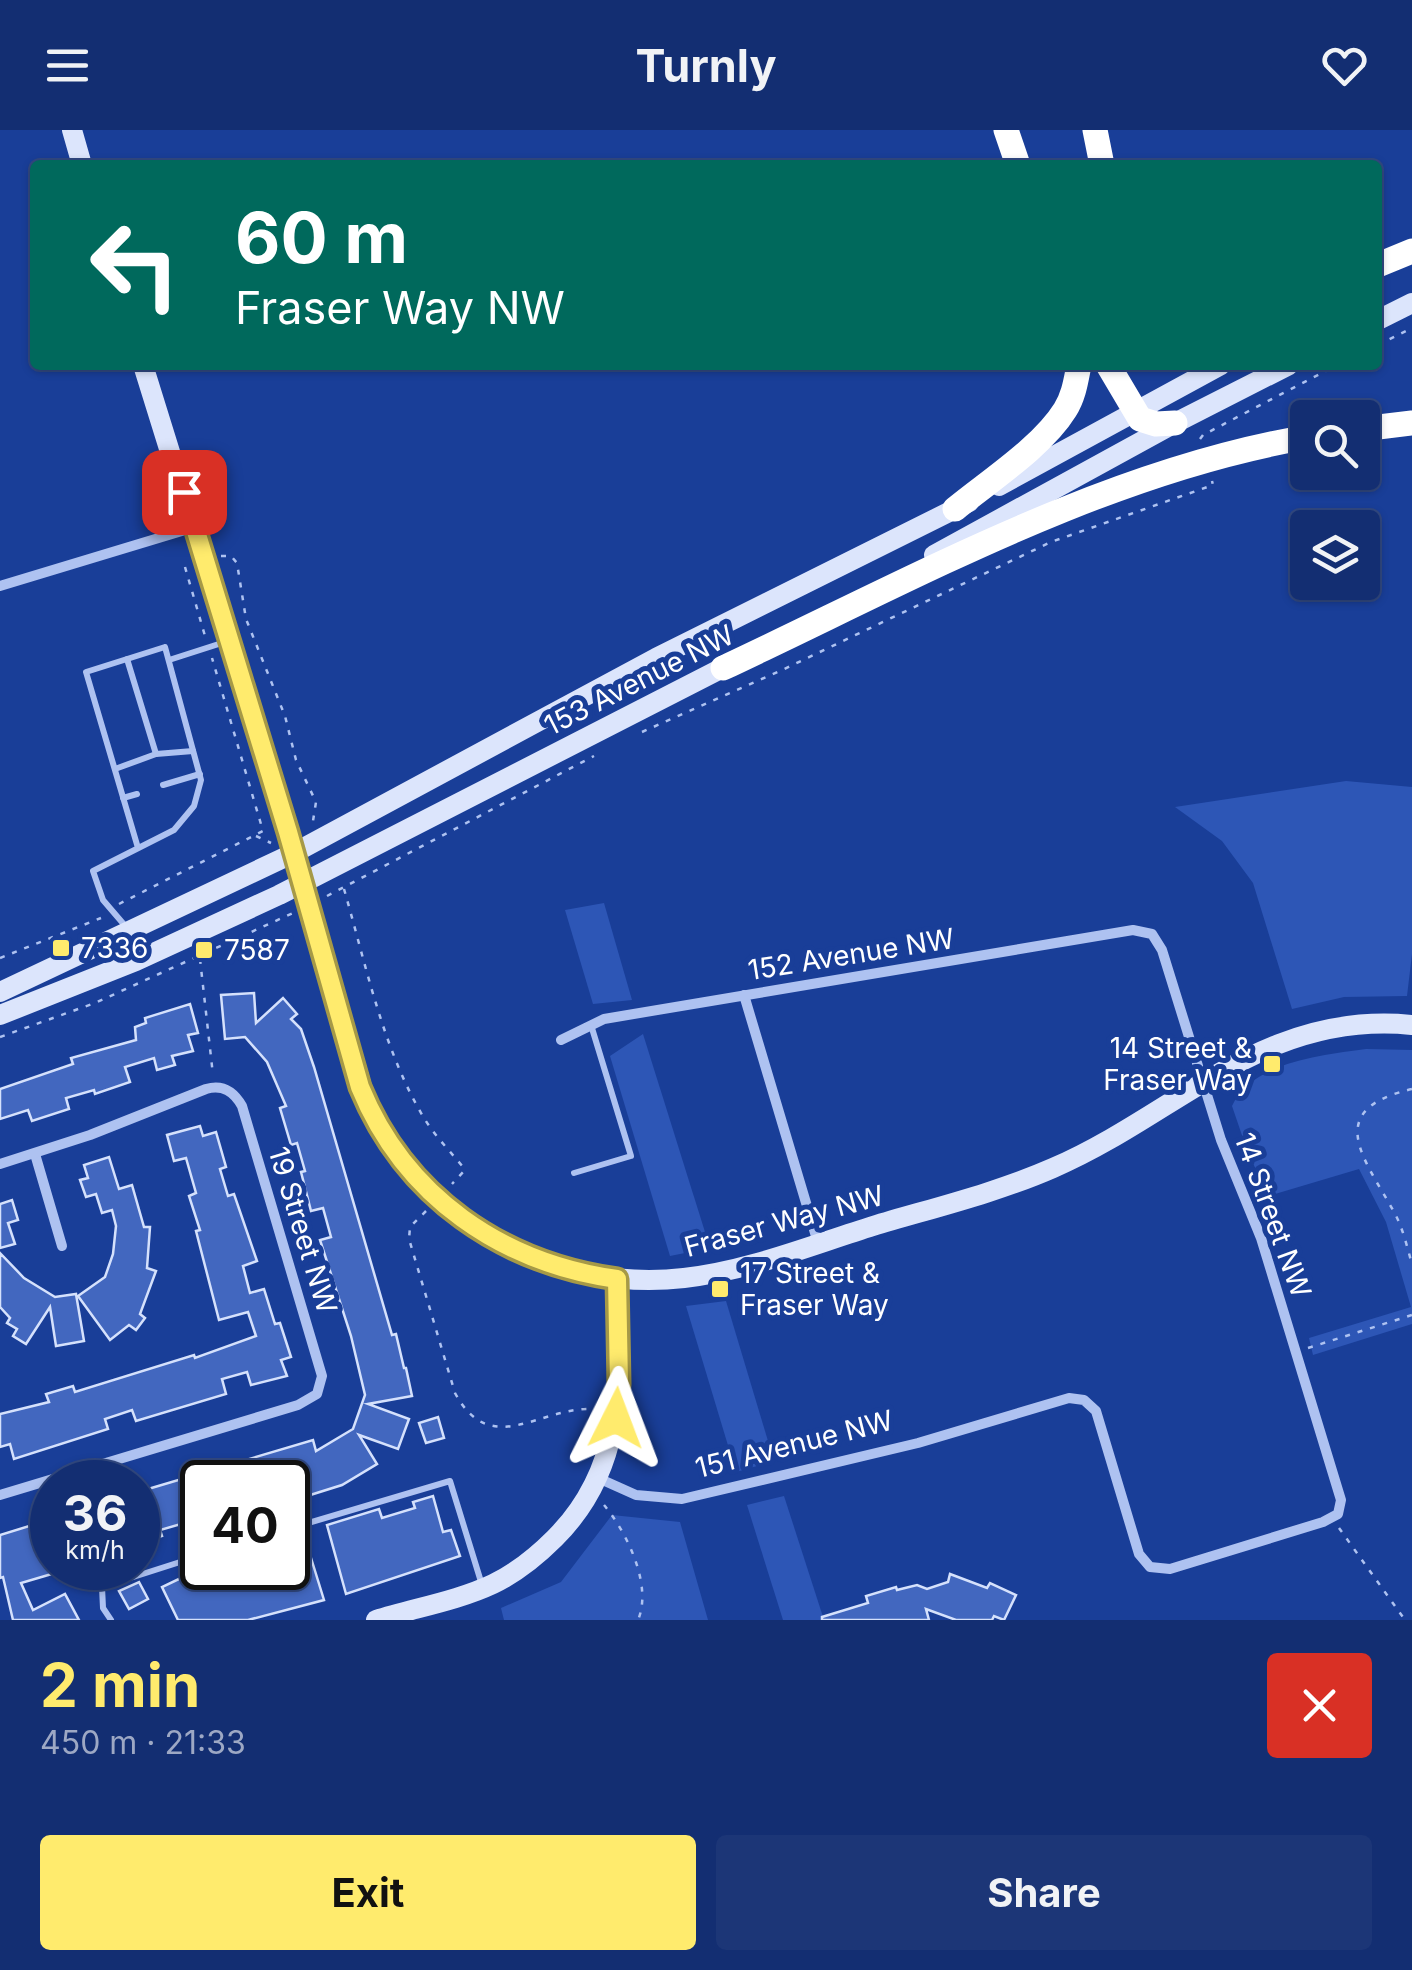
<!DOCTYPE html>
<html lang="en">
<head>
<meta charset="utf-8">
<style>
	body { margin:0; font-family:Inter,sans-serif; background:#1c3677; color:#f1f3f6; height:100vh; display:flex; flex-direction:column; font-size:38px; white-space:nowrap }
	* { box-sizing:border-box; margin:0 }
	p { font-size:32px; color:#9da8c4 }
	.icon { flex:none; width:55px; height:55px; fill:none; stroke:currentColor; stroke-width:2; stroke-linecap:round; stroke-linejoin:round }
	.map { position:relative; height:1490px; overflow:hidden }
	.details { display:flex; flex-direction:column; background:#132e72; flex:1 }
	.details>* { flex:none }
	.guide { position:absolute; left:30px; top:30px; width:1352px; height:210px; border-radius:10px; box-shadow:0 2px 8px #0004,0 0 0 2px #324a84; background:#00695c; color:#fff; overflow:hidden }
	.buttons { position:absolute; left:1290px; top:270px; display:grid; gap:20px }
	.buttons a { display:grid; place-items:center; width:90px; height:90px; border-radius:10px; background:#132e72; box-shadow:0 2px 8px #0004,0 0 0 2px #324a84; font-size:50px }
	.speed { position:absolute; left:30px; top:1330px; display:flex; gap:20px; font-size:50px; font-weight:700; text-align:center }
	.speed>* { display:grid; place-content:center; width:130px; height:130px; border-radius:50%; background:#132e72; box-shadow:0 2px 8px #0004,0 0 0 2px #324a84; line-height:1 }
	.speed small { font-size:25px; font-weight:400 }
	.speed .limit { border:5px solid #111; border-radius:15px; background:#fff; color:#111 }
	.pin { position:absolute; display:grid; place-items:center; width:85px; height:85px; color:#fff; margin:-42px; border-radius:20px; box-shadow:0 5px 15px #0006 }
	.me { position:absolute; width:110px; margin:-55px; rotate:3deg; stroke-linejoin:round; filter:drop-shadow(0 0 8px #0008) }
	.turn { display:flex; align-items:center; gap:35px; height:210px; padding:0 40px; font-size:45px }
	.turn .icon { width:130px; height:130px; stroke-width:2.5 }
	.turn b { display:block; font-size:70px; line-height:85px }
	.round { display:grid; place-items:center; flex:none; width:105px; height:105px; border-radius:10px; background:#1c3677 }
	.headline { display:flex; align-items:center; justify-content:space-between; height:170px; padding:0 40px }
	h1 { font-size:60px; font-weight:700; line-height:75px; color:#ffeb6d }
	.primary-button { display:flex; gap:20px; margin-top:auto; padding:20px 40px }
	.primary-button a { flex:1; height:115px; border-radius:10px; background:#ffeb6d; color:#111; font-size:40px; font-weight:700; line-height:115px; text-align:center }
	.primary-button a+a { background:#1c3677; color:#f1f3f6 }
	header { display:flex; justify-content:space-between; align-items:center; height:130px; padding:0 40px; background:#132e72; font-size:45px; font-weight:700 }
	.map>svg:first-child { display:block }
	.green { fill:#2d56b6 }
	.building { fill:#4267bf; stroke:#d5e1fc; stroke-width:2.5 }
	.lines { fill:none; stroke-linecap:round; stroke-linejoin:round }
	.path { stroke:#aec2f1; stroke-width:2.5; stroke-dasharray:5 8; stroke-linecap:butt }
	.lane { stroke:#aec2f1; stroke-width:6 }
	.street { stroke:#aec2f1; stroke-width:10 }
	.secondary { stroke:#dce5fc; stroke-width:20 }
	.highway { stroke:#fff; stroke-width:25 }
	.route-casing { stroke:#a69947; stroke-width:25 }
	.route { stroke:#ffeb6d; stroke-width:18 }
	.poi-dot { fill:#ffeb6d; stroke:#193e98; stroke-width:4 }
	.labels { text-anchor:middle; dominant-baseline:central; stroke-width:10; stroke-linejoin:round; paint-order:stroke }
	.street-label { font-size:28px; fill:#fff; stroke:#193e98 }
	.poi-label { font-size:28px; fill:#fff; stroke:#193e98; text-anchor:start }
</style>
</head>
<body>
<header><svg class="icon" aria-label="menu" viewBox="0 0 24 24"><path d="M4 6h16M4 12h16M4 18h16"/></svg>Turnly<svg class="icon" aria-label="heart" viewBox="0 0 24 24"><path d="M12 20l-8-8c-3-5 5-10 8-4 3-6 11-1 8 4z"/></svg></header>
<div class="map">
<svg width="1412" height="1490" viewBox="0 0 1412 1490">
	<rect width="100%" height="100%" fill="#193e98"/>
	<g class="green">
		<path d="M1346,651l66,6v167l-5,42 -63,1 -52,12 -39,-126 -31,-42 -47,-34z"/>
		<path d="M604,773l28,97 -39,4 -28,-94z"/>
		<path d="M643,904l67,214 -40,8 -60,-200z"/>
		<path d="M1366,919l46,1v274l-99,31 -4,-17 102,-31 -25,-85 -27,-53 -91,27 -21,-46 -15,-44c20,-44 90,-51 134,-57z"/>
		<path d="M726,1171l48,160 -38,11 -50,-166z"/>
		<path d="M784,1366l40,124h-41l-36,-115z"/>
		<path d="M612,1385l68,7 28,98h-204l-3,-12 60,-26z"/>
	</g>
	<g class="building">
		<path d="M254,863l2,30 27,-25 14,16 -6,5 10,10 13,38 78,268 4,-1 8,34h2l6,28 -44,8 41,15 -11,30 -39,-14 18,29 -35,21 -54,17v-20h-86v36l-42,12 2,6 -24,8v-52l175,-52 3,11 37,-22 12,-34 -14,-59 -31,-96 11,-3 -8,-29 -12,3 -10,-39 4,-1 -8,-28 -6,2 -11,-37 6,-2 -19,-44 -22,-25 -20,2 -4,-44z"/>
		<path d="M190,874l8,29 -10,2 5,16 -21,5 3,9 -18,5 -3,-12 -29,9 5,15 -35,12 -1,-4 -28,8 3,11 -37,12 -4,-11 -28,9v-30l73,-25 -2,-6 65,-18 -1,-13 11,-4 -1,-5z"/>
		<path d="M200,996l3,10 13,-4 10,35 -6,2 8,27 6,-2 23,67 -14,5 7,27 14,-4 11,35 5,-1 11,34 -10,3 6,16 -36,9 -4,-13 -25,7 4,15 -90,27 -4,-11 -27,9 3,10 -94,30 -4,-15 -10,3v-33l49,-12 -3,-8 27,-8 2,6 119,-37 1,3 61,-22 -8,-24 -29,8 -23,-89 4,-1 -11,-34 7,-3 -10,-35 -12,3 -7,-26z"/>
		<path d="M109,1027l10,32 13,-4 12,42h6l-3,41 9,3 -16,43 5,4 -9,12 -7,-5 -19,15 -32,-44 27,-19 8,-23 3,-28 -4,-16 -10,3 -6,-19 -10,3 -6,-17 8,-2 -4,-13z"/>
		<path d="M12,1070l6,20 -10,3 7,21 -15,4v-44z"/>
		<path d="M0,1123l24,25 31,19 21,-3 8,47 -28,5 -6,-39 -24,37 -13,-8 4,-7 -10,-6 3,-5 -10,-11z"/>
		<path d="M438,1287l6,21 -18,5 -7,-20z"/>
		<path d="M433,1366l10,36 8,-2 9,26 -114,38 -19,-69 52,-16 3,9 33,-10 -2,-6z"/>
		<path d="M52,1389l3,54 -34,10 12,27 32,-16 14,26h-66l-10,-43 -3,1v-43z"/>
		<path d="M303,1402l21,68 -76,20h-70l-16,-33 19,-9 37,-10h70v-32z"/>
		<path d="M950,1444l37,14 3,-5 26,12 -12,25 -10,-4 -2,4h-36l-30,-11 3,11h-107v-3l46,-14 -2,-7 30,-9 1,3 20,-5 10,4 21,-7z"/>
		<path d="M139,1452l9,17 -19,10 -10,-18z"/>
	</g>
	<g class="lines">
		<g class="path">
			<path d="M1378,215l34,-17"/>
			<path d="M1200,309l3,-4 134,-70"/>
			<path d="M221,426h10l6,7 9,56 39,97 11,44 20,42 -3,19"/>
			<path d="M185,437l20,69"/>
			<path d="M642,602l140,-62 269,-128 162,-57 -1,-4"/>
			<path d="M256,706l15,7"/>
			<path d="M344,759c22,76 39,161 80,229 11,18 26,33 39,49l1,4 -12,13"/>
			<path d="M327,766l267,-140"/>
			<path d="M119,774l144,-73 -51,-173"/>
			<path d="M0,828l101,-40"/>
			<path d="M200,829l13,116"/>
			<path d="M0,907l95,-34 198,-90"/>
			<path d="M1412,959c-91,21 -47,70 -18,123 9,16 13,35 18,52"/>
			<path d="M426,1081l-16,16 -1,12 46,154c36,67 85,13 139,16"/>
			<path d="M1308,1218l104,-33"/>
			<path d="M604,1375c22,26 49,80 34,115"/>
			<path d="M1339,1398l66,92"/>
		</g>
		<g class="lane">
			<path d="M169,530l56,-18"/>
			<path d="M156,624l37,-3"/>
			<path d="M115,639l41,-15 -29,-95"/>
			<path d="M163,655l37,-11"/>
			<path d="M123,668l14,-4"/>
			<path d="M127,798l-24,-28 -10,-29 81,-41 20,-24 7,-26 -36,-133 -79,25 52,176"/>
			<path d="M574,1043l57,-17 -40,-131"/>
			<path d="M288,1399l162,-48 32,104"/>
			<path d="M111,1490l-8,-12 -1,-21 100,-32"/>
		</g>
		<g class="street">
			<path d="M0,456l195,-59"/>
			<path d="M744,865l74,248"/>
			<path d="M561,910l43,-21 529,-89 19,4 10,16 59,190 40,98 80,262 -3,14 -15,8 -153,47 -20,-2 -11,-13 -43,-143 -12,-11 -15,-2 -151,45 -236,56 -46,-4 -38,-17"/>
			<path d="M35,1024l27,92"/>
			<path d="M0,1034l90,-29 116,-46c17,-5 28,3 36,17l80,270 -5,18 -19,11 -298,90"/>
		</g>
		<g class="secondary">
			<path d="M72,0l10,35"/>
			<path d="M1378,190l34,-17"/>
			<path d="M143,235l145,467 79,272c54,119 189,189 317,174 64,-7 128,-33 189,-52 60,-18 123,-33 180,-58 125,-54 210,-158 359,-143"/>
			<path d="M999,356l222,-121"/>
			<path d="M934,425l241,-132 114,-58"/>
			<path d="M0,862l294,-139 362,-195 313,-156"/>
			<path d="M0,885l136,-54 143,-66 457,-234"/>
			<path d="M376,1490c38,-12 81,-19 117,-36 23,-11 44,-28 62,-46 74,-74 64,-163 62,-259"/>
		</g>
		<g class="highway">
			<path d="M1006,0l12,35"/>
			<path d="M1095,0l7,35"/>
			<path d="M1378,135l34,-14"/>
			<path d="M1108,235l32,54 16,5 19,-1"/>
			<path d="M1362,299l50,-6"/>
			<path d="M955,379c34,-28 87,-62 110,-99 9,-14 11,-30 14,-45"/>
			<path d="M723,538c186,-87 382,-197 585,-231"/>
		</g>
	</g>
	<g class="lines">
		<g class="route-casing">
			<path id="route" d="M184,362l104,340 72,255c45,110 142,176 257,192l2,105 -3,34"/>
		</g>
		<use href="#route" class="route"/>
	</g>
	<g class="poi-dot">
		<rect x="51" y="808" width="20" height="20" rx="5"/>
		<rect x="194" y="810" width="20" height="20" rx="5"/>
		<rect x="1262" y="924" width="20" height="20" rx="5"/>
		<rect x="710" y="1149" width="20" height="20" rx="5"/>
	</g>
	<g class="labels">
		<g class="street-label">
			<text transform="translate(639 550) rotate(-27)">153 Avenue NW</text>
			<text transform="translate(851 824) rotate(-9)">152 Avenue NW</text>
			<text transform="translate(1273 1085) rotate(70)">14 Street NW</text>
			<text transform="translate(784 1091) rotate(-15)">Fraser Way NW</text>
			<text transform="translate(303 1100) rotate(73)">19 Street NW</text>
			<text transform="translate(794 1314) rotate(-14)">151 Avenue NW</text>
		</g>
		<g class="poi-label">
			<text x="81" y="818">7336</text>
			<text x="224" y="820">7587</text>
			<text x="1252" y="918" text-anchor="end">14 Street &amp;<tspan x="1252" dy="32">Fraser Way</tspan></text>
			<text x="740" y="1143">17 Street &amp;<tspan x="740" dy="32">Fraser Way</tspan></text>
		</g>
	</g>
</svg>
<div class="buttons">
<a><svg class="icon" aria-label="search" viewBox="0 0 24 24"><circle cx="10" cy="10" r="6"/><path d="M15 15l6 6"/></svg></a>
<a><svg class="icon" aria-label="layers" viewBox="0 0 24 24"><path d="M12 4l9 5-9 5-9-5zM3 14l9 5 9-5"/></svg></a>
</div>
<div class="speed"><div>36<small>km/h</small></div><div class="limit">40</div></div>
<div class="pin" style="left:184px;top:362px;background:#d93025"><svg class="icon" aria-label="arrive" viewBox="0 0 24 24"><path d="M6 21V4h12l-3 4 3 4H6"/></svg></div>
<svg class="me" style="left:616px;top:1288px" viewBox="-20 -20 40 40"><path d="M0-17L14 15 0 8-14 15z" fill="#ffeb6d" stroke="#fff" stroke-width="4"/></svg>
<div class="guide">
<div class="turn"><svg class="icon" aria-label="left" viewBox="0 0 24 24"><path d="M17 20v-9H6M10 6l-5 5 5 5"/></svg><div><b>60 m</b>Fraser Way NW</div></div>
</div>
</div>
<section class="details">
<div class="headline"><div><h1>2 min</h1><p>450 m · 21:33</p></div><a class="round" style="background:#d93025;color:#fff"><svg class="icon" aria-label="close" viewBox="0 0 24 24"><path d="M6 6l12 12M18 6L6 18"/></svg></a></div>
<div class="primary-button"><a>Exit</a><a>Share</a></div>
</section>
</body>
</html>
